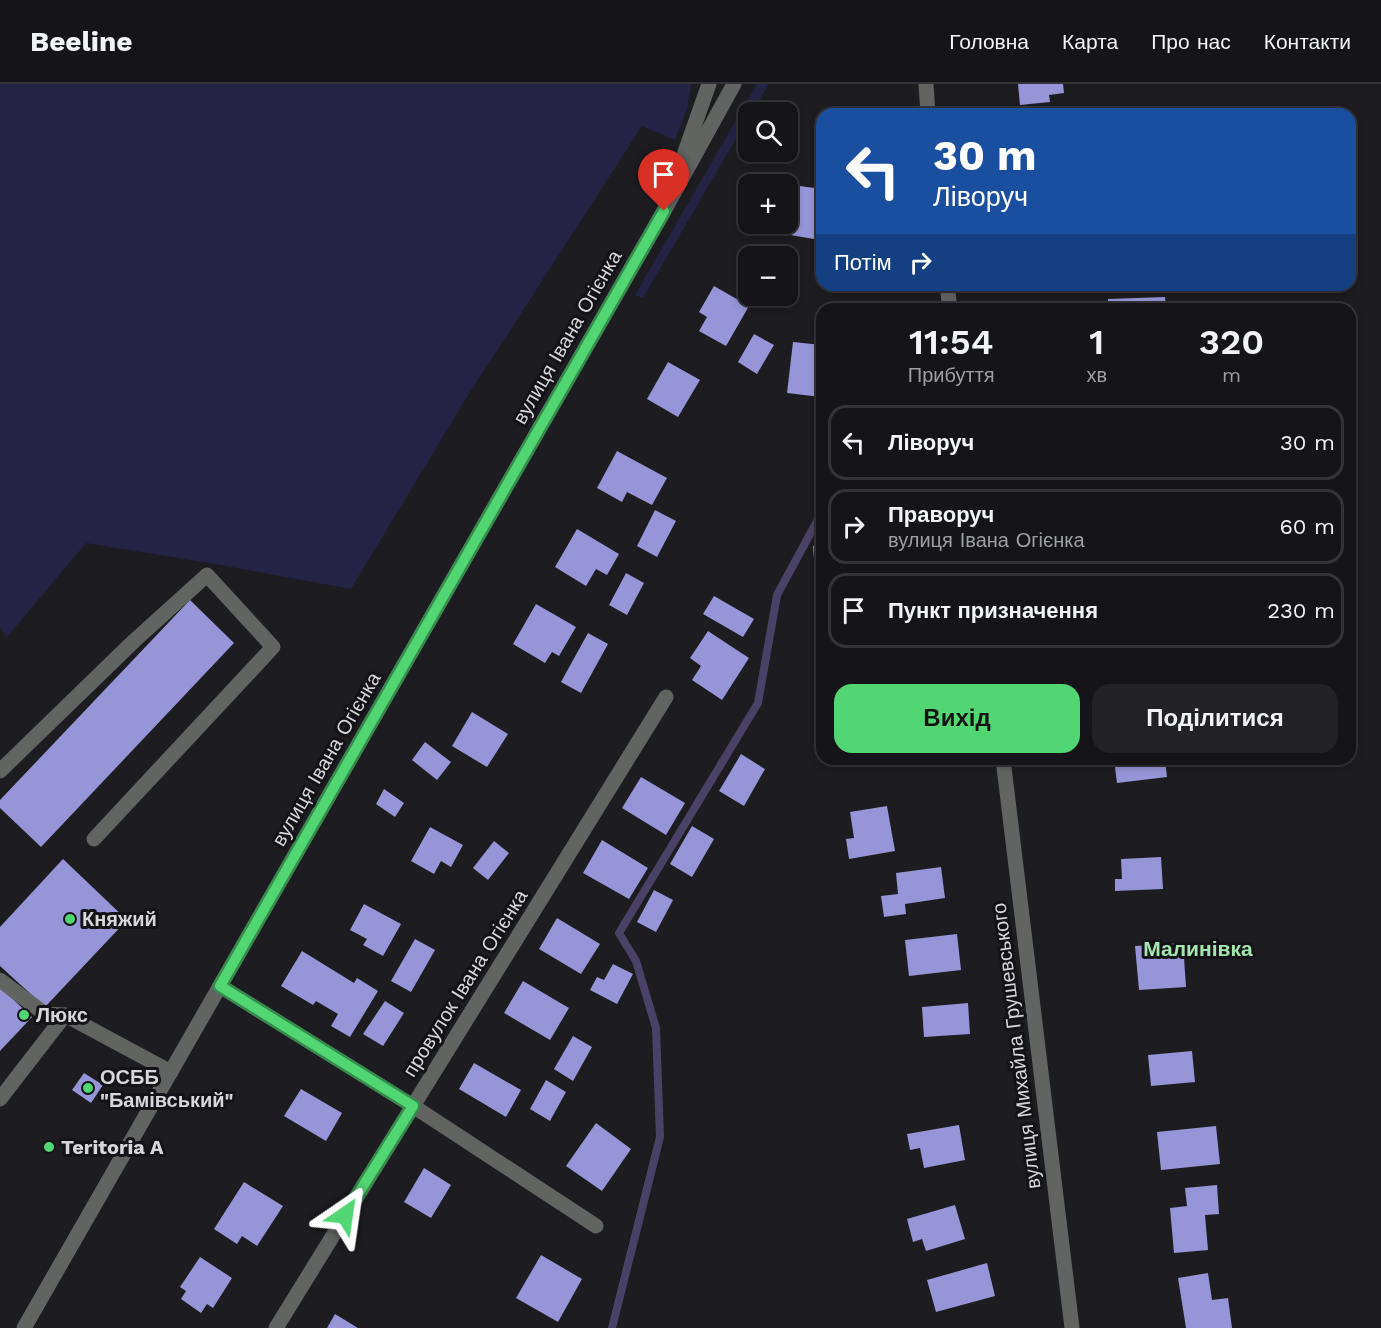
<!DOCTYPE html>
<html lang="uk">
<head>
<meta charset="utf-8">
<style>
	body { margin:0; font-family:"Work Sans",sans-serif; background:#222226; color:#f1f3f6; height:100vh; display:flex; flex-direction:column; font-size:22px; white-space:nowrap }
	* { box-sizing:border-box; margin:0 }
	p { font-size:20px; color:#9d9fa2 }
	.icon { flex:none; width:33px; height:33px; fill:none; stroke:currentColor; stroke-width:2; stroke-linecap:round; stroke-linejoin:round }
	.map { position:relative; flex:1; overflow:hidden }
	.sheet { position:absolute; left:816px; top:219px; width:540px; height:462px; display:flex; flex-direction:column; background:#151519; border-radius:18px; box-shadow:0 3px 9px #0003,0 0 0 2px #343438 }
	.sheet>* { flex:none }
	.hud { position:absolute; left:816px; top:24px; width:540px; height:183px; border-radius:18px; box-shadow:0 3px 9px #0003,0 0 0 2px #343438; background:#1a4fa0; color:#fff; overflow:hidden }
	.fabs { position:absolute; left:738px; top:18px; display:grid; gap:12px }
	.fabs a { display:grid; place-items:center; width:60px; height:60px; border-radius:12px; background:#151519; box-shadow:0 3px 9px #0003,0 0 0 2px #343438; font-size:30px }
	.pin { position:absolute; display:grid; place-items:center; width:51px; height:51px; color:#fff; margin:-62px -26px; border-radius:50% 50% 50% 0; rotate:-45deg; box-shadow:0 0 6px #0007 }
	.pin .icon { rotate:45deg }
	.me { position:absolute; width:66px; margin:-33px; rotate:32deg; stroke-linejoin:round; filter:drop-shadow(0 0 4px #0008) }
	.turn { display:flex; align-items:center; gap:21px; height:126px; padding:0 18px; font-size:27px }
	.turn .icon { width:78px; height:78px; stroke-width:2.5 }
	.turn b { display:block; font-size:42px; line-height:51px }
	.then { display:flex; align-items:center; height:57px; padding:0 18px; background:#0003; gap:12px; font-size:22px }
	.eta { display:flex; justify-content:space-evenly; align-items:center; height:102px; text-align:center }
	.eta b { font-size:36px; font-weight:600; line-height:42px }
	.cta { display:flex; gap:12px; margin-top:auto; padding:12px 18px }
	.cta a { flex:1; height:69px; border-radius:18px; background:#52d673; color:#111; font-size:24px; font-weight:600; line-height:69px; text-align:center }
	.cta a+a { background:#222226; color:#f1f3f6 }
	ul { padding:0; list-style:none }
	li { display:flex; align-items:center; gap:18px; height:75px; margin:0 12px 9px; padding:0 6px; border:3px solid #343438; border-radius:18px }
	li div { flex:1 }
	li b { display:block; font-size:22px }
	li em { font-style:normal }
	header { display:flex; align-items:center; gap:36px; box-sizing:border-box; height:84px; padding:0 30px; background:#151519; border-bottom:2px solid #343438 }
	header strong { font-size:28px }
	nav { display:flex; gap:33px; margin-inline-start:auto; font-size:21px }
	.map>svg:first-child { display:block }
	.green { fill:#252345 }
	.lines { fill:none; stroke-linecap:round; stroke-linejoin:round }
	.stream { stroke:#4a4166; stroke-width:8 }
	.building { fill:#9695d7 }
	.minor { stroke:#626462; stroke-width:15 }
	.route-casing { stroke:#358b4b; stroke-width:15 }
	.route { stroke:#52d673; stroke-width:10 }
	.poi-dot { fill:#52d673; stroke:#131318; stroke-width:2 }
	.labels { text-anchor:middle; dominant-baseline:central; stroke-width:6; stroke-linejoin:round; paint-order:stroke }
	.street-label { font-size:20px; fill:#d7d7da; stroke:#131318 }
	.poi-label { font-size:20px; font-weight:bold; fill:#d7d7da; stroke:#131318; text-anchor:start }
	.neighbourhood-label { font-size:21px; font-weight:bold; fill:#a5e5af; stroke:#131318 }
</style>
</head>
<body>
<header>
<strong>Beeline</strong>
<nav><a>Головна</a><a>Карта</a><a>Про нас</a><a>Контакти</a></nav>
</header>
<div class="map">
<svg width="1381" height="1244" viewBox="0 0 1381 1244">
	<rect width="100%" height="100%" fill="#1c1c21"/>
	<g class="green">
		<path d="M0,0h691l-4,25 -12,31 -33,-14 -177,274 -114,189 -136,-25 -129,-21 -79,94 -7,-10z"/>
		<path d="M757,0h12l-17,28h-4v6l-105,180 -8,-3z"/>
	</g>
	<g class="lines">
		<path class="stream" d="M612,1244l48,-191 -4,-109 -20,-67 -17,-28 139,-230 19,-108 45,-83"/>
	</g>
	<g class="building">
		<path d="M1018,0h45l1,9 -15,2 1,7 -30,3z"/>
		<path d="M792,101l30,4 -8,50 -30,-5z"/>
		<path d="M714,202l35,20 -23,40 -27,-15 8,-14 -8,-5z"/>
		<path d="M1165,213l1,12h-58v-10z"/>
		<path d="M754,250l20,11 -17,29 -19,-12z"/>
		<path d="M793,258l29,3 -1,52 -34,-4z"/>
		<path d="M668,278l32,18 -22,37 -31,-18z"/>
		<path d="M617,367l50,27 -15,27 -25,-13 -5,10 -25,-14z"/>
		<path d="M655,426l21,11 -19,36 -20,-11z"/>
		<path d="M577,445l42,25 -12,21 -11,-6 -10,17 -31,-19z"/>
		<path d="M822,461v39h-6l-3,-38z"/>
		<path d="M626,489l18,10 -17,32 -18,-10z"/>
		<path d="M714,512l40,23 -11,18 -40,-23z"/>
		<path d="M190,516l44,43 -193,204 -41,-39v-8z"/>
		<path d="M536,520l40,23 -17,29 -7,-4 -7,11 -32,-19z"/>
		<path d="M708,547l41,27 -27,42 -30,-20 9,-14 -11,-8z"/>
		<path d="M588,549l20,11 -27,49 -20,-11z"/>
		<path d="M822,575v45l-4,1 -4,-45z"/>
		<path d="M472,628l36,22 -21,33 -35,-21z"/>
		<path d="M425,658l26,20 -14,18 -25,-20z"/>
		<path d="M741,670l24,15 -21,37 -25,-15z"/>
		<path d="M1114,675h51l2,18 -50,6z"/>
		<path d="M641,693l44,26 -19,32 -44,-27z"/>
		<path d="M384,705l20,14 -9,14 -19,-13z"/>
		<path d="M887,722l8,45 -46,8 -3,-20 8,-1 -4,-26z"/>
		<path d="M692,742l22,13 -22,38 -22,-13z"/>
		<path d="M430,743l33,18 -12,22 -10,-6 -7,13 -23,-13z"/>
		<path d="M602,756l46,28 -19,31 -46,-26z"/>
		<path d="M494,757l15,12 -21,27 -15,-12z"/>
		<path d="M1161,773l2,32 -48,2v-12h7l-1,-20z"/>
		<path d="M63,775l64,61 -82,87 -45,-41v-39z"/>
		<path d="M941,783l4,31 -40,6 1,10 -22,3 -3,-21 17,-2 -2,-21z"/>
		<path d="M654,806l19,10 -17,32 -19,-10z"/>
		<path d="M364,820l37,20 -18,32 -20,-11 4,-6 -17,-9z"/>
		<path d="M557,834l43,26 -19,30 -42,-25z"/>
		<path d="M957,850l4,36 -52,6 -4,-36z"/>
		<path d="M415,855l20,11 -24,42 -20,-11z"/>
		<path d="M1183,859l3,44 -47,3 -4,-44z"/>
		<path d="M302,867l52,32 3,-5 21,13 -28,46 -19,-11 7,-12 -22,-13 -3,4 -32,-19z"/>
		<path d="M613,880l20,10 -16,30 -27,-14 7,-13 7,3z"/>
		<path d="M523,897l46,27 -19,32 -46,-27z"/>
		<path d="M0,903l32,30 -32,34z"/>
		<path d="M385,917l19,12 -21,33 -20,-12z"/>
		<path d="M968,919l2,31 -46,3 -2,-30z"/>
		<path d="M573,952l19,11 -19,34 -19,-12z"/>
		<path d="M1192,967l3,31 -44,4 -3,-31z"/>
		<path d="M474,979l47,27 -15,27 -47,-28z"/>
		<path d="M84,989l19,12 -12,18 -19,-13z"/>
		<path d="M546,996l20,12 -16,29 -20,-12z"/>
		<path d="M301,1005l41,24 -16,28 -42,-25z"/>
		<path d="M596,1039l35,26 -29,42 -36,-25z"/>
		<path d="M959,1041l6,35 -41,8 -4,-20 -10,2 -3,-16z"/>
		<path d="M1216,1042l4,38 -59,6 -4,-38z"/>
		<path d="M424,1084l27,17 -20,33 -27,-16z"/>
		<path d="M244,1098l39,24 -26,40 -15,-10 -5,8 -23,-15z"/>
		<path d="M1217,1101l2,29 -14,1 3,35 -34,3 -4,-45 17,-2 -2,-18z"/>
		<path d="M955,1121l10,34 -39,12 -4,-12 -9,3 -6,-23z"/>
		<path d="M541,1171l41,24 -24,43 -42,-24z"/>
		<path d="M200,1173l32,21 -19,30 -6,-4 -6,9 -20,-14 5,-8 -6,-4z"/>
		<path d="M987,1179l8,33 -59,16 -9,-32z"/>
		<path d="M1208,1189l4,27 16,-2 4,30h-46l-8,-50z"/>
		<path d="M335,1230l23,14h-31z"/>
	</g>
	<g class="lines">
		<g class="minor">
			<path d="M926,0l2,30"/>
			<path d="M679,85l30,-85"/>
			<path d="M947,201l3,24"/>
			<path d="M1003,675l69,569"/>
			<path d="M0,687l134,-130 73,-66 66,72 -179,192"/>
			<path d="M0,896l45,34 20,1 106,57"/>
			<path d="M220,902l193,120 -137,222"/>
			<path d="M0,1015l65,-84"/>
			<path d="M596,1142l-183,-120 253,-409"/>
			<path d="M24,1244l640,-1117 70,-127"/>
		</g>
	</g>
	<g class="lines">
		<g class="route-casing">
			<path id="route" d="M345,1131l68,-109 -193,-120 444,-775"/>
		</g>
		<use href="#route" class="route"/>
	</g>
	<g class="poi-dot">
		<circle cx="70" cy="835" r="6"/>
		<circle cx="24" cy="931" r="6"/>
		<circle cx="88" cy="1004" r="6"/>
		<circle cx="49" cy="1063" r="6"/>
	</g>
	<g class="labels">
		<g class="street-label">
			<text transform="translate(567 253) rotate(-60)">вулиця Івана Огієнка</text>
			<text transform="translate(326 675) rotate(-60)">вулиця Івана Огієнка</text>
			<text transform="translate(465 899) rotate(-58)">провулок Івана Огієнка</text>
			<text transform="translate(1016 962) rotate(-97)">вулиця Михайла Грушевського</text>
		</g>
		<g class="poi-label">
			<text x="82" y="835">Княжий</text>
			<text x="36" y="931">Люкс</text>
			<text x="100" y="993">ОСББ<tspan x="100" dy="23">"Бамівський"</tspan></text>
			<text x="61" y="1063">Teritoria A</text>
		</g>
		<g class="neighbourhood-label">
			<text x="1198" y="864">Малинівка</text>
		</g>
	</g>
</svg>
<div class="fabs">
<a><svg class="icon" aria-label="search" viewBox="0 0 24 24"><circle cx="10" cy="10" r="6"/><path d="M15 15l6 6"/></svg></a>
<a>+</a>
<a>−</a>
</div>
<div class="pin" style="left:664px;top:127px;background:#d93025"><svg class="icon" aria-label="arrive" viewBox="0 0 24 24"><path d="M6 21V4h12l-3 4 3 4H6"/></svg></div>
<svg class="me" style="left:345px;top:1131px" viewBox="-20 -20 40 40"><path d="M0-17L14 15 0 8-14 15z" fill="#52d673" stroke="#fff" stroke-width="4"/></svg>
<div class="hud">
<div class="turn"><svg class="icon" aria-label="left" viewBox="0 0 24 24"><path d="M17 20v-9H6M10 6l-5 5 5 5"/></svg><div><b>30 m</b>Ліворуч</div></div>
<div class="then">Потім<svg class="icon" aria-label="right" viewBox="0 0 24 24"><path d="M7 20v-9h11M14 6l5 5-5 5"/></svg></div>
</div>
<section class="sheet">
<div class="eta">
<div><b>11:54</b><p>Прибуття</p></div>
<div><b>1</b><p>хв</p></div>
<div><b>320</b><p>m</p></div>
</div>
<ul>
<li><svg class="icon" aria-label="left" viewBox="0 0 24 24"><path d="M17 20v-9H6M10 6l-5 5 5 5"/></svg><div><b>Ліворуч</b></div><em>30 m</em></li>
<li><svg class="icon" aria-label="right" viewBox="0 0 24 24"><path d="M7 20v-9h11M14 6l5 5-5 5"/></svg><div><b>Праворуч</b><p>вулиця Івана Огієнка</p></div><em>60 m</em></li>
<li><svg class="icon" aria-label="arrive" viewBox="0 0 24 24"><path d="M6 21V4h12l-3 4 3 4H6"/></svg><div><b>Пункт призначення</b></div><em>230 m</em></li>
</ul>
<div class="cta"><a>Вихід</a><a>Поділитися</a></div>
</section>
</div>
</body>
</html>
